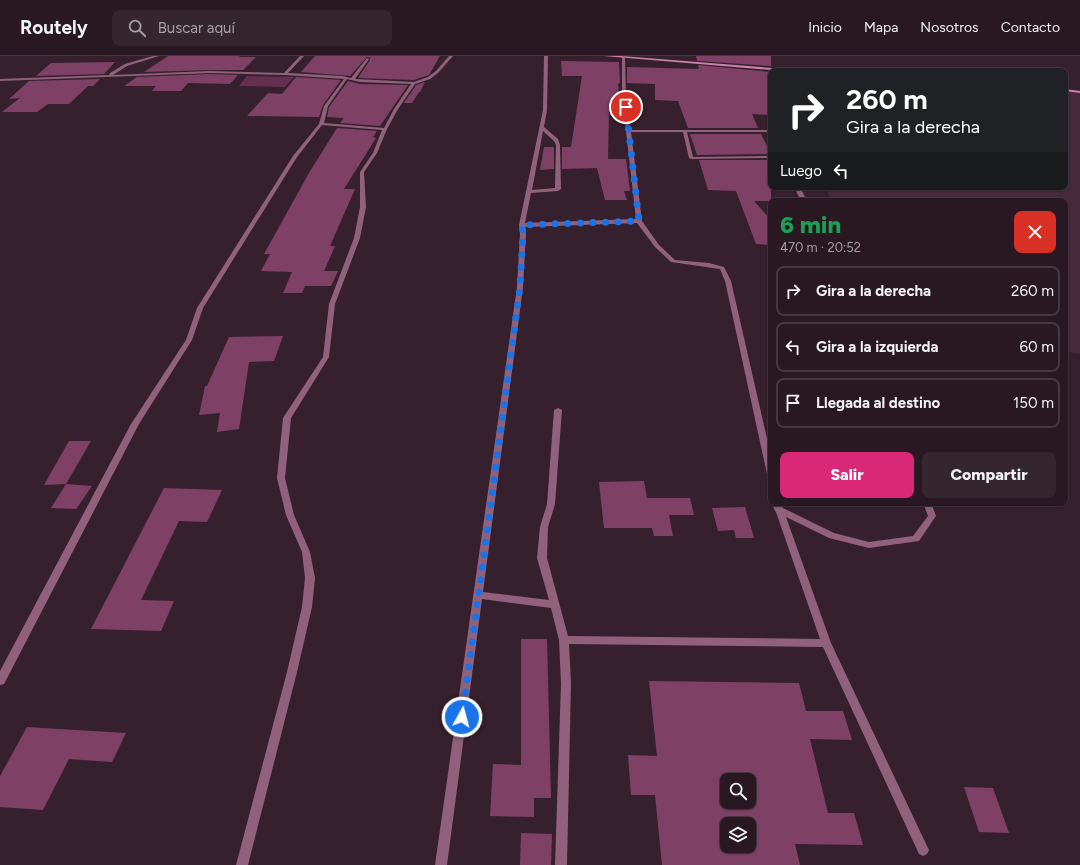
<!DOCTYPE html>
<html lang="es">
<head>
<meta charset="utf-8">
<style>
	body { margin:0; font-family:Figtree,sans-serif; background:#35252f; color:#f1f3f6; height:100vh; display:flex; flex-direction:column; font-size:15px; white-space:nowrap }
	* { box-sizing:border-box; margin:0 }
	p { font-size:13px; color:#a5a0a5 }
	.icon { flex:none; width:22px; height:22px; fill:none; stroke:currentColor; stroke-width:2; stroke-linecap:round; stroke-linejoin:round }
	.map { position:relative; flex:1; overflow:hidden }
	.panel { position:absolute; left:768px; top:142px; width:300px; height:308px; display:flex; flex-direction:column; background:#291822; border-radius:8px; box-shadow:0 1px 3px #0004,0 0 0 1px #453740 }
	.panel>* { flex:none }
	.hud { position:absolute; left:768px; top:12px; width:300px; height:122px; border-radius:8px; box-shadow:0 1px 3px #0004,0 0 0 1px #453740; background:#202124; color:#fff; overflow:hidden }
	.fabs { position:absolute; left:720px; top:717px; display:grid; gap:8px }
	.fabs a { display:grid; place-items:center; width:36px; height:36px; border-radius:8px; background:#291822; box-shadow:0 1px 3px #0004,0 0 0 1px #453740; font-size:20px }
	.pin { position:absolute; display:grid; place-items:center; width:34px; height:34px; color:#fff; margin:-17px; border:2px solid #fff; border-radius:50%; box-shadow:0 1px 4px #0007 }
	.me { position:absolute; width:44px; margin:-22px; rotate:7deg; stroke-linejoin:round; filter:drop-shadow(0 0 3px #0008) }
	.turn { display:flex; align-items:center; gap:14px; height:84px; padding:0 12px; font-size:18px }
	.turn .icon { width:52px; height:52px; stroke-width:2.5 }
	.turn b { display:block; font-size:28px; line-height:34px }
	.then { display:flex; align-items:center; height:38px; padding:0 12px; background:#0003; gap:8px; font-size:15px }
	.round { display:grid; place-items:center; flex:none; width:42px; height:42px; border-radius:8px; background:#35252f }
	.overview { display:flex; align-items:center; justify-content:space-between; height:68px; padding:0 12px }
	h1 { font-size:24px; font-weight:800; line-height:30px; color:#1e9e55 }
	.action { display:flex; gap:8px; margin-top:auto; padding:8px 12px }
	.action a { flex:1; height:46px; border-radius:8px; background:#db2777; color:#fff; font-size:16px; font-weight:800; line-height:46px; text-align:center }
	.action a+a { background:#35252f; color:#f1f3f6 }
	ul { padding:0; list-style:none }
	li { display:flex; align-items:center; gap:12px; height:50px; margin:0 8px 6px; padding:0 4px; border:2px solid #453740; border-radius:8px }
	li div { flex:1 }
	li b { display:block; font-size:15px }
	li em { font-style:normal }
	header { display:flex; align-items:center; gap:24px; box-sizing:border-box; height:56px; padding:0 20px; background:#291822; border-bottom:1px solid #453740 }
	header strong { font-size:19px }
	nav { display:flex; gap:22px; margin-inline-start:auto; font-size:14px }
	.search { width:280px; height:36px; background:#35252f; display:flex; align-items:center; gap:10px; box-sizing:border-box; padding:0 14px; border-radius:8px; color:#a5a0a5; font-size:15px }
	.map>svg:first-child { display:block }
	.built { fill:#46293a }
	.green { fill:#643050 }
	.building { fill:#7f4066; fill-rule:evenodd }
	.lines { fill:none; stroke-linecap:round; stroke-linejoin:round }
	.minor { fill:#91617c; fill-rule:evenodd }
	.secondary { fill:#cc80ac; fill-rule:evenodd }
	.route { stroke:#1a73e8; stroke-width:7; stroke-dasharray:0 12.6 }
</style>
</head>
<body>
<header>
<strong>Routely</strong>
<div class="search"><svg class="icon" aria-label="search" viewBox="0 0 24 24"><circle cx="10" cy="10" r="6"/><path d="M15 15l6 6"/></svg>Buscar aquí</div>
<nav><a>Inicio</a><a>Mapa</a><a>Nosotros</a><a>Contacto</a></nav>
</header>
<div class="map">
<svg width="1080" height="809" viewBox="0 0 1080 809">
	<rect width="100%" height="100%" fill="#37202d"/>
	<path class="built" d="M1065,35l15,2v261l-15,-3v-150h-233l-7,-14h240z"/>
	<path class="green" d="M247,20l47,1 -9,10 -46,-1z"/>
	<g class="building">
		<path d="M168,0h72l-1,1h17l-13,13h-33l-66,2z"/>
		<path d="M315,0h125l-11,19 -15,5 -56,-2 12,-18v-2l-3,-1 -17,19 -49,-4z"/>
		<path d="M696,0h75v10l-74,-5z"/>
		<path d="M561,5l58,1 1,21 -2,1 3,28h-12l-1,47h18l4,32h-6l3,9h-22l-8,-32 -35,1v-22h9l11,-71h-20z"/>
		<path d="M115,6l-11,12 -68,2 15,-13z"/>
		<path d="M698,9l73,7v43l-19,-1 6,14h-70l-10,-27 -23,-1v-16l-28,-1v-16l72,2z"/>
		<path d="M210,18l28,1 -8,9 -42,-1 -7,8h-29l4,-5h-32l13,-9z"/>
		<path d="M296,21l45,3 -18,25 -4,12 -72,-1 21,-23 14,1z"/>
		<path d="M100,23l-7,7h-5l-19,18h-21l-11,8h-35l18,-14 -11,1 20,-18z"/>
		<path d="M348,25l12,3 48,1 -28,41 -40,-3 4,-5 -17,-1 2,-10z"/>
		<path d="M425,26l-5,10h-1l-7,11h-8l12,-18z"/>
		<path d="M337,72l40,3 -4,6 3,1 -32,51h11l-25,57h5l-11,25h14l-7,15h-26l-3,7h-19l9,-21 -31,-1 9,-17h-6l45,-81z"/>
		<path d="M690,78h71l10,20 -74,1z"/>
		<path d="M544,91h10v22l-14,1z"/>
		<path d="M699,104h72v41h-17l17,19v25l-15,-1 -20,-53 -28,-1z"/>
		<path d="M283,280l-9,25 -25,1 -10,67 -22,3 3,-19 -21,2 6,-29h2l22,-49z"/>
		<path d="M69,385h22l-25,43 -22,1z"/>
		<path d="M644,425l3,17h43l4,17h-25l4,21h-19l-2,-8h-48l-5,-46z"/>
		<path d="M66,428l26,2 -16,23 -25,-1z"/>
		<path d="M164,432l58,2 -15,32 -28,-1 -38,79 33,1 -13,30 -70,-2z"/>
		<path d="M745,451l9,31h-18l-2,-8 -16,1 -6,-23z"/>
		<path d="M521,583h26l4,159h-17v19l-44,-1 3,-52 28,1z"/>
		<path d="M649,625l150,2 7,28h37l9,29 -42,-1 18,74h26l9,32 -68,-1 5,21h-138l-7,-70h-24l-3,-40 29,1zM727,724h22v22h-22zM727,768h22v22h-22z"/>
		<path d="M27,671l32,2 67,4 -14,29 -43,-3 -26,51 -43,-3v-31z"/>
		<path d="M964,731l29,1 16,45 -30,-1z"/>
		<path d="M521,777l31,1 -1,31h-31z"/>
	</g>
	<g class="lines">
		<g class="minor">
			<path d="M153,0h6l-32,10 -14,9 97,-4 74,2 16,-17h4l-16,17 54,3 9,2 16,-20 2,1 -14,20 59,3 14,-5 8,-6 13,-15h4l-15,17 -8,6 -15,5 -17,25 -11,20 -10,24 -13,19 2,35 -6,31 -25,66 -6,53 -38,61 -6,60 9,37 16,37 5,26 -3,29 -15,65 -49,193h-12l51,-193 15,-65 3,-29 -3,-26 -16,-37 -9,-37 6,-60 40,-61 6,-53 25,-66 6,-31v-35l13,-19 9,-23 -60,-5 -25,32 -94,151 -11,32 -53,84 -135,260 -4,1v-14l131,-247 55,-84 11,-32 96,-152 26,-32 5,-18 20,-27 -59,-4 -75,-2 -210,8v-2l109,-4 1,-2 15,-9zM347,23l13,3 51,2 -17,25 -10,19 -60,-5 4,-17z"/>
			<path d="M544,0h4l-1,54 -3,17 14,12 2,6 1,44 -3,2 -27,2 -6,30 111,-4 -14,-123v-39l3,1 1,38 4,34h141v2h-84l6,25 78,-1v2l-80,1 -2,-1 -6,-26h-52l11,89 17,24 16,15 34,3 15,4 7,14 40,175v21l-4,-3 -42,-193 -5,-12 -49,-7 -16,-15 -18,-24 -112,4 1,7 -3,53 -40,305 66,8 -12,-42 3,-31 7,-23 7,-94 4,-2 4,2 -7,94 -7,23 -1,31 21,78 252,3 -44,-127 -2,-3 -1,-6h8l2,5 51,25 35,9 44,-6 15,-20 -5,-13h8l5,13 -17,25 -50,7 -40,-10 -43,-21 45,126 96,203 2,4 -2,4 -4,2 -4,-2 -96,-207 -254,-3 2,39 -4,182h-12l6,-182 -2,-43 -8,-32 -69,-9 -35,266h-12l82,-578 3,-53 -1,-9 24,-115zM543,75l11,10 2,4 -1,43 -23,2z"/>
			<path d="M794,131h6l7,14h-6z"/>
		</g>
		<g class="secondary">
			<path d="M604,0h17l177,14 2,1h-17z"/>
			<path d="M1065,33l15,2v2l-15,-2z"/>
		</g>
	</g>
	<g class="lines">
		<path class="route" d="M462,661l58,-430 3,-53 -1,-9 117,-4 -13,-114"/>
	</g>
</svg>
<div class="fabs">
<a><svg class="icon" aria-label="search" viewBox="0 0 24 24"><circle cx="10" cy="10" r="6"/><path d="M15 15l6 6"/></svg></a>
<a><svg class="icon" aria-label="layers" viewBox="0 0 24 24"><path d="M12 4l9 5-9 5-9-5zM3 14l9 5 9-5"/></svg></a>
</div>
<div class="pin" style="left:626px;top:51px;background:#d93025"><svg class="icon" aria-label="arrive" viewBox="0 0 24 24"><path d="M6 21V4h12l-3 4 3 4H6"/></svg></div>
<svg class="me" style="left:462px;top:661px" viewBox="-20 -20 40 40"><circle r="17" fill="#1a73e8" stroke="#fff" stroke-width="3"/><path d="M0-11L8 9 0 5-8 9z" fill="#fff"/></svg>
<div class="hud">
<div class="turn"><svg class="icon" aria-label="right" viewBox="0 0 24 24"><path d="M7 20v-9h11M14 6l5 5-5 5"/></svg><div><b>260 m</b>Gira a la derecha</div></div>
<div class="then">Luego<svg class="icon" aria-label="left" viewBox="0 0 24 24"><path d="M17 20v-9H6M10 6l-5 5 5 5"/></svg></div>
</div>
<section class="panel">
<div class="overview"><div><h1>6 min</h1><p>470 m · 20:52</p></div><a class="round" style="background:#d93025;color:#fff"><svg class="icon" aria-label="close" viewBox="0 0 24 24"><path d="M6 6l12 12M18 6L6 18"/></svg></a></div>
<ul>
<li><svg class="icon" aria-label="right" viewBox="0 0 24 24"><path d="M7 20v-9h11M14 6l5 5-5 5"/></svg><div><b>Gira a la derecha</b></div><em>260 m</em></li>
<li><svg class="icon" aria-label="left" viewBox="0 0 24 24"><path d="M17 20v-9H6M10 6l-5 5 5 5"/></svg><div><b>Gira a la izquierda</b></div><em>60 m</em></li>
<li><svg class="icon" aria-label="arrive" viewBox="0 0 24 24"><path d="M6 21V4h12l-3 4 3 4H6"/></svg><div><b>Llegada al destino</b></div><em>150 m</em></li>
</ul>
<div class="action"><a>Salir</a><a>Compartir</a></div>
</section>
</div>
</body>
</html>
